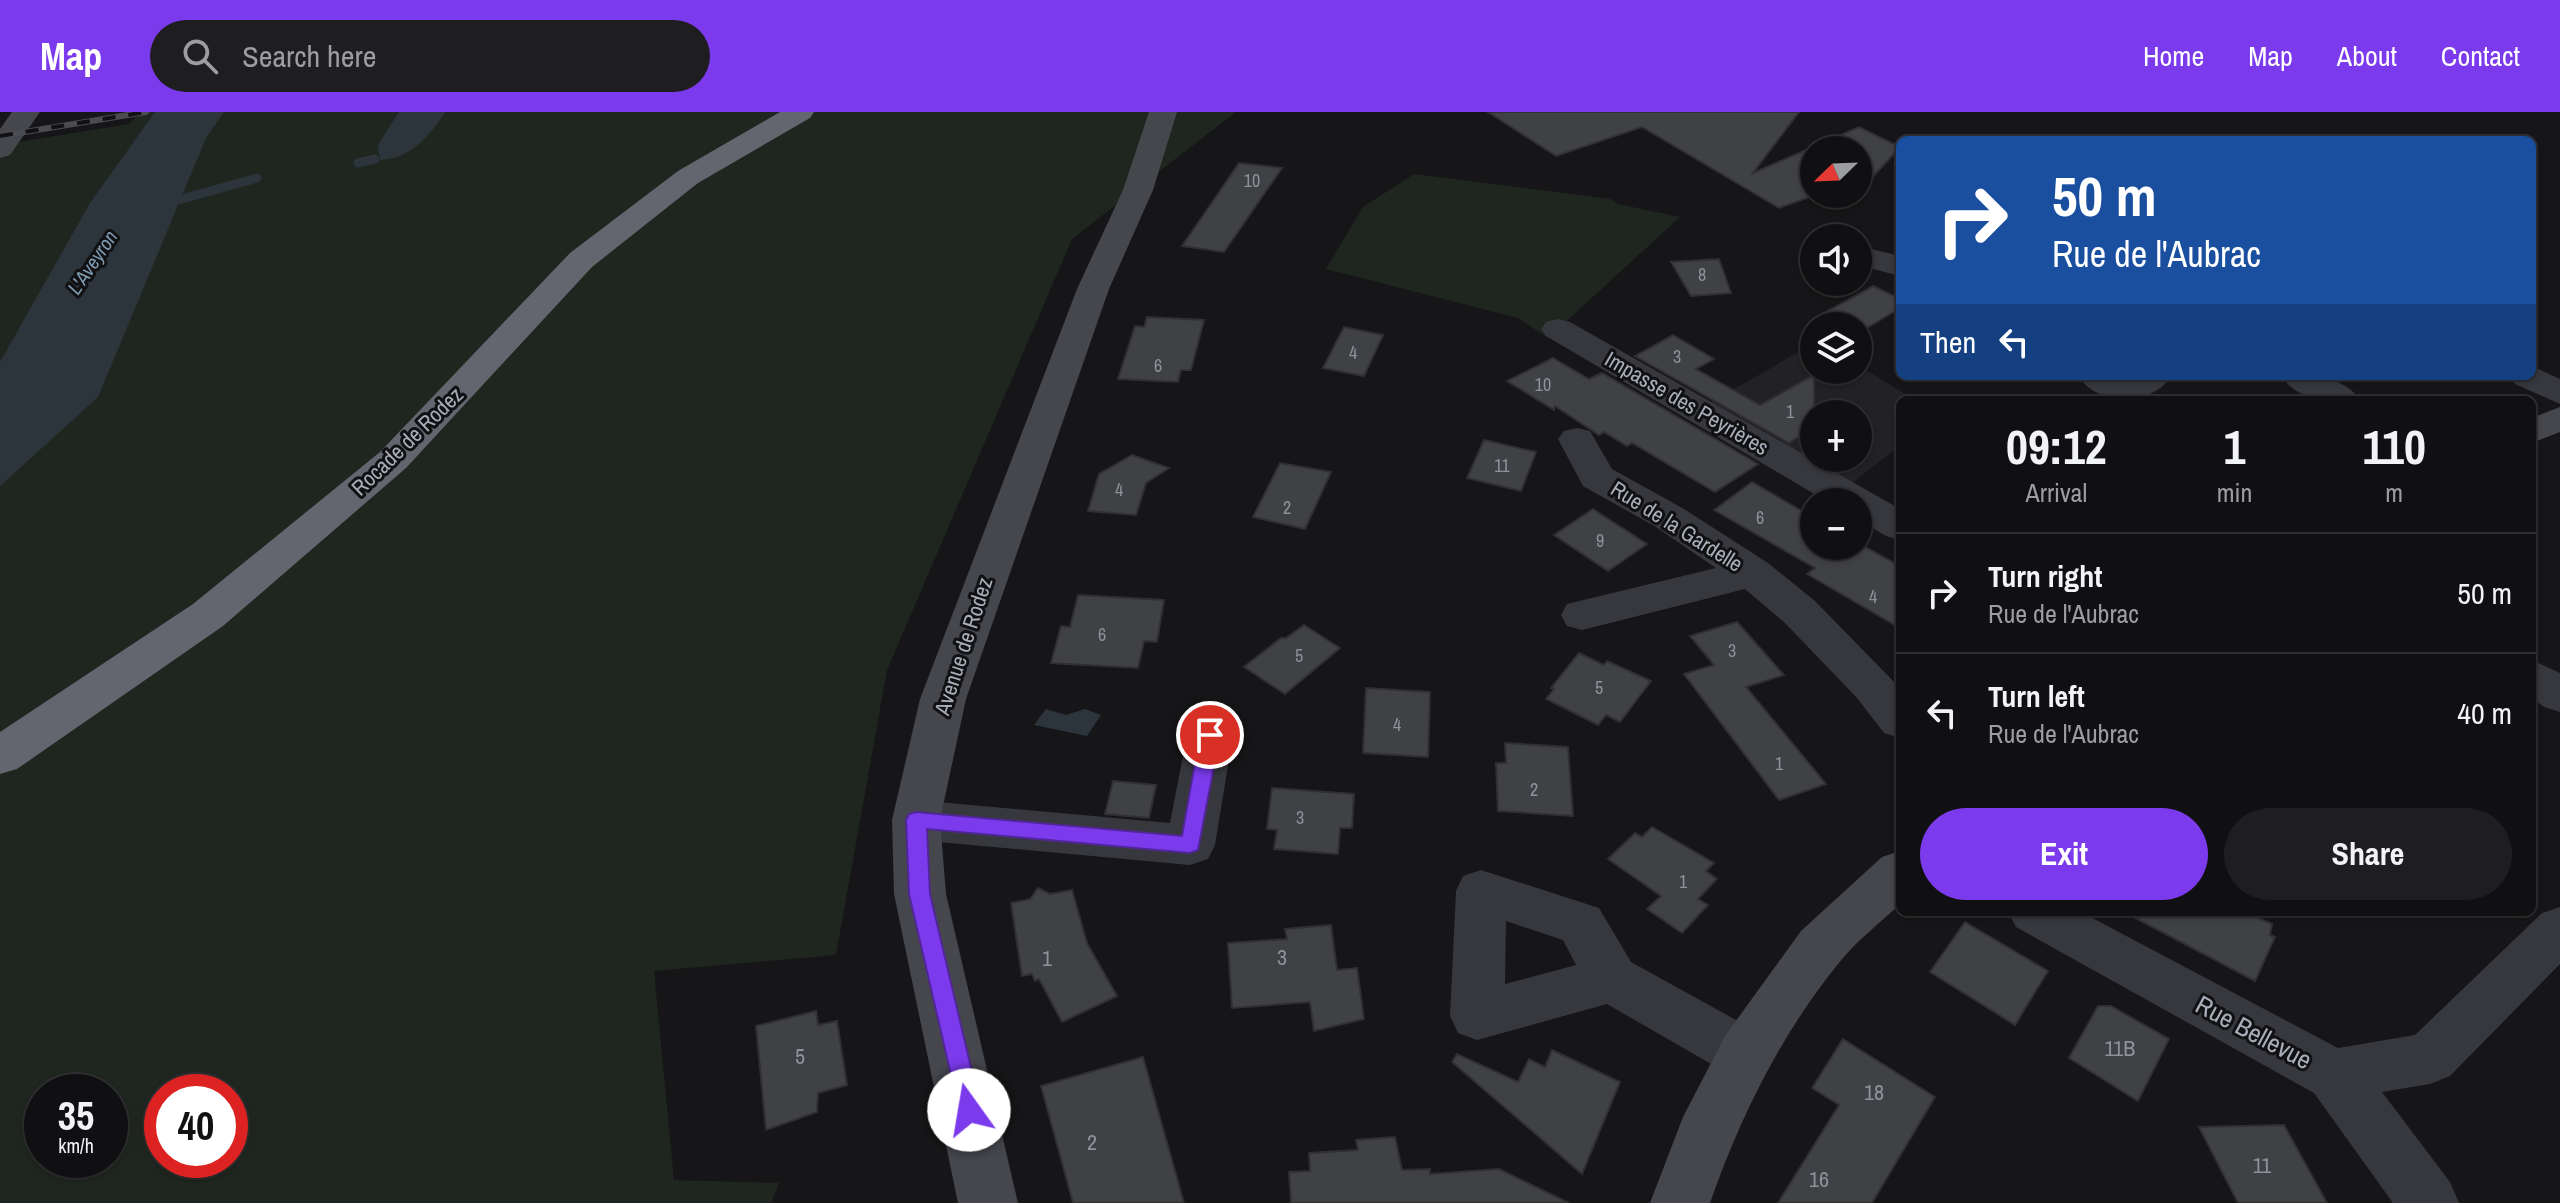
<!DOCTYPE html>
<html lang="en">
<head>
<meta charset="utf-8">
<style>
	body { margin:0; font-family:"Archivo Narrow",sans-serif; background:#1e1e20; color:#f1f3f6; height:100vh; display:flex; flex-direction:column; font-size:30px; white-space:nowrap }
	* { box-sizing:border-box; margin:0 }
	p { font-size:26px; color:#9c9d9f }
	.icon { flex:none; width:44px; height:44px; fill:none; stroke:currentColor; stroke-width:2; stroke-linecap:round; stroke-linejoin:round }
	.map { position:relative; flex:1; overflow:hidden }
	.side { position:absolute; left:1896px; top:284px; width:640px; height:520px; display:flex; flex-direction:column; background:#101012; border-radius:12px; box-shadow:0 2px 6px #0004,0 0 0 2px #303032 }
	.side>* { flex:none }
	.top-card { position:absolute; left:1896px; top:24px; width:640px; height:244px; border-radius:12px; box-shadow:0 2px 6px #0004,0 0 0 2px #303032; background:#1a4fa0; color:#fff; overflow:hidden }
	.needle { width:52px; rotate:247deg }
	.fabs { position:absolute; left:1800px; top:24px; display:grid; gap:16px }
	.fabs a { display:grid; place-items:center; width:72px; height:72px; border-radius:50%; background:#101012; box-shadow:0 2px 6px #0004,0 0 0 2px #303032; font-size:40px }
	.speed { position:absolute; left:24px; top:962px; display:flex; gap:16px; font-size:40px; font-weight:700; text-align:center }
	.speed>* { display:grid; place-content:center; width:104px; height:104px; border-radius:50%; background:#101012; box-shadow:0 2px 6px #0004,0 0 0 2px #303032; line-height:1 }
	.speed small { font-size:20px; font-weight:400 }
	.speed .limit { border:12px solid #d22; background:#fff; color:#111 }
	.pin { position:absolute; display:grid; place-items:center; width:68px; height:68px; color:#fff; margin:-34px; border:4px solid #fff; border-radius:50%; box-shadow:0 2px 8px #0007 }
	.me { position:absolute; width:88px; margin:-44px; rotate:347deg; stroke-linejoin:round; filter:drop-shadow(0 0 6px #0008) }
	.turn { display:flex; align-items:center; gap:28px; height:168px; padding:0 24px; font-size:36px }
	.turn .icon { width:104px; height:104px; stroke-width:2.5 }
	.turn b { display:block; font-size:56px; line-height:68px }
	.then { display:flex; align-items:center; height:76px; padding:0 24px; background:#0003; gap:16px; font-size:30px }
	.eta { display:flex; justify-content:space-evenly; align-items:center; height:136px; text-align:center }
	.eta b { font-size:48px; font-weight:800; line-height:56px }
	.primary-button { display:flex; gap:16px; margin-top:auto; padding:16px 24px }
	.primary-button a { flex:1; height:92px; border-radius:48px; background:#7c3aed; color:#fff; font-size:32px; font-weight:800; line-height:92px; text-align:center }
	.primary-button a+a { background:#1e1e20; color:#f1f3f6 }
	ul { padding:0; list-style:none }
	li { display:flex; align-items:center; gap:24px; height:120px; padding:0 24px; border-top:2px solid #303032 }
	li div { flex:1 }
	li b { display:block; font-size:30px }
	li em { font-style:normal }
	header { display:flex; align-items:center; gap:48px; box-sizing:border-box; height:112px; padding:0 40px; background:#7c3aed; color:#fff }
	header strong { font-size:38px }
	nav { display:flex; gap:44px; margin-inline-start:auto; font-size:28px }
	.search { width:560px; height:72px; background:#1e1e20; display:flex; align-items:center; gap:20px; box-sizing:border-box; padding:0 28px; border-radius:44px; color:#9c9d9f; font-size:30px }
	.map>svg:first-child { display:block }
	.built { fill:#222225; fill-rule:evenodd }
	.green { fill:#1e261f; fill-rule:evenodd }
	.water { fill:#2c353c }
	.lines { fill:none; stroke-linecap:round; stroke-linejoin:round }
	.stream { stroke:#2c353c; stroke-width:9 }
	.building { fill:#404145; stroke:#303034; stroke-width:2 }
	.street { fill:#37383d; fill-rule:evenodd }
	.secondary { fill:#45474d; fill-rule:evenodd }
	.highway { fill:#63666e; fill-rule:evenodd }
	.rail-casing { stroke:#4a4c52; stroke-width:6 }
	.rail { stroke:#111113; stroke-width:4; stroke-dasharray:13; stroke-linecap:butt }
	.route { fill:#7c3aed; stroke:#51269a; stroke-width:2 }
	.labels { text-anchor:middle; dominant-baseline:central; stroke-width:6; stroke-linejoin:round; paint-order:stroke }
	.number-label { font-size:18px; fill:#8e929b }
	.far-water-label { font-size:20px; font-style:italic; fill:#7f9bb3; stroke:#111113 }
	.street-label { font-size:22px; fill:#a8adb8; stroke:#111113 }
	.near-number-label { font-size:22px; fill:#8e929b }
	.near-street-label { font-size:26px; fill:#a8adb8; stroke:#111113 }
</style>
</head>
<body>
<header>
<strong>Map</strong>
<div class="search"><svg class="icon" aria-label="search" viewBox="0 0 24 24"><circle cx="10" cy="10" r="6"/><path d="M15 15l6 6"/></svg>Search here</div>
<nav><a>Home</a><a>Map</a><a>About</a><a>Contact</a></nav>
</header>
<div class="map">
<svg width="2560" height="1091" viewBox="0 0 2560 1091">
	<rect width="100%" height="100%" fill="#161618"/>
	<path class="built" d="M1814,231v27h44v-5l57,35h-15v46l-60,46 -142,-82zM1814,302h44v44h-44z"/>
	<g class="green">
		<path d="M141,0h1095l-164,127 -185,431 -51,285 -182,16 20,209 105,3 -8,20h-771v-1058l129,-21zM42,980h68v68h-68zM162,980h68v68h-68z"/>
		<path d="M1414,62l196,25 8,5 62,13 -132,121 -30,-20 -192,-49 37,-62z"/>
	</g>
	<g class="water">
		<path d="M155,0h69l-18,26 -108,259 -98,89v-124l90,-159z"/>
		<path d="M399,0h46c-15,24 -35,47 -65,48l-2,-15z"/>
		<path d="M1046,597l20,6 19,-6 16,6 -14,21 -53,-11z"/>
	</g>
	<g class="lines">
		<g class="stream">
			<path d="M358,51l17,-4"/>
			<path d="M164,92l93,-26"/>
		</g>
	</g>
	<g class="building">
		<path d="M1488,0h311l-46,61 106,-46 41,20 -32,35 -10,3v-35h-44v44h4l-39,14 -137,-81 -86,29z"/>
		<path d="M1239,51l43,5 -58,84 -42,-6z"/>
		<path d="M1719,147l12,34 -40,3 -20,-34z"/>
		<path d="M1873,174l27,13v9l-40,24 -2,-6h-9l-25,-13z"/>
		<path d="M1147,205l57,3 -13,50h-10l-3,12 -60,-3 17,-53 9,1z"/>
		<path d="M1344,215l39,8 -19,41 -41,-8z"/>
		<path d="M1673,223l41,24 -18,10 64,36 54,-30v52l-25,16 -154,-87z"/>
		<path d="M1553,246l36,21 13,-6 156,91 -43,28 -83,-49 -5,3 -23,-14 -5,3 -44,-29 -1,4 -47,-29z"/>
		<path d="M1484,328l52,12 -15,39 -54,-13z"/>
		<path d="M1132,343l37,13 -23,15 -10,32 -48,-4 11,-37z"/>
		<path d="M1280,351l51,9 -26,57 -52,-12z"/>
		<path d="M1752,370l62,36v28h44v-3l42,23v62l-93,-54 8,-6 -101,-58z"/>
		<path d="M1593,397l54,35 -39,27 -54,-36z"/>
		<path d="M1078,483l86,5 -7,42 -13,-1 -6,27 -87,-5 10,-37 9,1z"/>
		<path d="M1737,510l47,53 -38,12 80,97 -47,16 -95,-126 30,-9 -24,-29z"/>
		<path d="M1304,513l36,23 -55,46 -41,-27 37,-29h5z"/>
		<path d="M1579,541l25,12 3,-4 44,20 -31,41 -14,-7 -8,10 -52,-26 8,-10 -3,-1z"/>
		<path d="M1366,576l64,4 -2,65 -65,-4z"/>
		<path d="M1505,631l63,4 5,69 -75,-5 -2,-48h10z"/>
		<path d="M1113,669l43,4 -7,33 -44,-4z"/>
		<path d="M1272,676l82,6 -2,34h-12l-2,26 -64,-5 3,-19 -10,-1z"/>
		<path d="M1652,715l62,36 -8,8 11,8 -19,20 10,6 -26,28 -35,-24 14,-13 -53,-37 27,-26 7,4z"/>
		<path d="M1038,776l12,6 22,-4 15,53 30,53 -55,26 -23,-43 -4,2 -3,-7 -10,2 -11,-73 19,-4z"/>
		<path d="M2124,800h122l26,12 -2,11 5,2 -20,44z"/>
		<path d="M1965,810l83,49 -33,54 -85,-53z"/>
		<path d="M1331,813l6,45 20,-2 7,51 -50,12 -4,-29 -78,6 -4,-65 59,-4 -2,-10z"/>
		<path d="M2098,894h13l58,33 -31,62 -69,-43z"/>
		<path d="M816,899l2,14 19,-4 10,64 -29,8 -1,19 -51,18 -10,-104z"/>
		<path d="M1843,927l92,58 -63,106h-94l61,-98 -27,-17z"/>
		<path d="M1552,938l68,32 -38,92 -130,-112 5,-8 61,28 11,-23 16,8z"/>
		<path d="M1143,945l41,146h-111l-32,-117z"/>
		<path d="M2284,1013l43,78h-89l-39,-76z"/>
		<path d="M1395,1025l7,33 28,-1v5l69,-5 70,34h-278l-2,-31 21,-1 -1,-18 49,-3 -2,-10z"/>
	</g>
	<g class="lines">
		<g class="street">
			<path d="M1867,136l33,8v20l-42,-11v-14z"/>
			<path d="M1558,207l12,3 330,187v31l-14,-4 -28,-17v-17h-30l-282,-166 -5,-7 5,-7z"/>
			<path d="M2532,254l28,13v25l-45,-20 -5,-8h22z"/>
			<path d="M2078,264h94c-22,31 -73,31 -94,0z"/>
			<path d="M2281,264c29,0 61,-2 79,24 -29,0 -60,3 -79,-24z"/>
			<path d="M1577,316l13,3 22,38 72,40 84,54 47,38 85,87v50l-16,-5 -27,-35 -72,-75 -40,-34 -163,41 -15,-4 -6,-11 6,-11 149,-36 -60,-41 -73,-41 -25,-47 6,-8z"/>
			<path d="M2532,548l28,13v39l-16,-5 -12,-9z"/>
			<path d="M1210,605l16,6 7,12 -18,110 -7,14 -18,6 -274,-25 -17,-6 -7,-14 7,-14 17,-6 254,23 17,-88 7,-12z"/>
			<path d="M1481,758l118,38 32,54 134,74 8,18 -8,18 -20,8 -20,-8 -118,-68 -130,36 -19,-7 -8,-17 6,-125 7,-15zM1506,809l57,19 13,25 -71,19z"/>
			<path d="M2560,795v57l-110,112 -20,8 -48,8 68,90 9,21h-66l-79,-110 -298,-166 -8,-15h73l257,136 77,-13 127,-122z"/>
		</g>
		<g class="secondary">
			<path d="M12,0h28l-30,43 -10,3v-29z"/>
			<path d="M1149,0h28l-24,78 -44,99 -143,410 -26,121 6,74 72,309h-60l-64,-309 -2,-74 28,-121 157,-410 46,-99z"/>
			<path d="M2560,295v25l-28,11v-25z"/>
			<path d="M1900,739v53c-20,19 -45,38 -62,60 -58,72 -98,153 -128,239h-60l33,-86 42,-81 76,-105 81,-74z"/>
		</g>
		<path class="highway" d="M780,0h34l-4,6 -112,65 -106,84 -186,201 -183,158 -206,143 -17,5v-42l193,-128 187,-152 190,-199 108,-82z"/>
		<g class="rail-casing">
			<path id="rail" d="M0,24l146,-24"/>
		</g>
		<use href="#rail" class="rail"/>
	</g>
	<path class="route" d="M1210,616l10,7 -22,115 -8,3 -263,-24 3,65 51,216 -3,8 -9,3 -8,-3 -52,-224 -3,-74 3,-6 7,-2 266,24 18,-101z"/>
	<g class="labels">
		<g class="number-label">
			<text x="1252" y="68">10</text>
			<text x="1702" y="162">8</text>
			<text x="1353" y="240">4</text>
			<text x="1677" y="244">3</text>
			<text x="1158" y="253">6</text>
			<text x="1543" y="272">10</text>
			<text x="1790" y="299">1</text>
			<text x="1502" y="353">11</text>
			<text x="1119" y="377">4</text>
			<text x="1287" y="395">2</text>
			<text x="1760" y="405">6</text>
			<text x="1600" y="428">9</text>
			<text x="1873" y="484">4</text>
			<text x="1102" y="522">6</text>
			<text x="1732" y="538">3</text>
			<text x="1299" y="543">5</text>
			<text x="1599" y="575">5</text>
			<text x="1397" y="612">4</text>
			<text x="1779" y="651">1</text>
			<text x="1534" y="677">2</text>
			<text x="1300" y="705">3</text>
			<text x="1683" y="769">1</text>
		</g>
		<g class="far-water-label">
			<text transform="translate(92 150) rotate(-56)">L'Aveyron</text>
		</g>
		<g class="street-label">
			<text transform="translate(1687 291) rotate(30)">Impasse des Peyrières</text>
			<text transform="translate(407 329) rotate(-44)">Rocade de Rodez</text>
			<text transform="translate(1677 414) rotate(32)">Rue de la Gardelle</text>
			<text transform="translate(963 534) rotate(-72)">Avenue de Rodez</text>
		</g>
		<g class="near-number-label">
			<text x="1282" y="845">3</text>
			<text x="1047" y="846">1</text>
			<text x="2120" y="936">11B</text>
			<text x="800" y="944">5</text>
			<text x="1874" y="980">18</text>
			<text x="1092" y="1030">2</text>
			<text x="2262" y="1053">11</text>
			<text x="1819" y="1067">16</text>
		</g>
		<g class="near-street-label">
			<text transform="translate(2254 920) rotate(28)">Rue Bellevue</text>
		</g>
	</g>
</svg>
<div class="fabs">
<a><svg class="needle" viewBox="-14 -14 28 28"><path d="M0-13l5 13h-10z" fill="#e53935"/><path d="M0 13l5-13h-10z" fill="#9c9d9f"/></svg></a>
<a><svg class="icon" aria-label="sound" viewBox="0 0 24 24"><path d="M4 9h4l5-4v14l-5-4H4zM17 9q2 3 0 6"/></svg></a>
<a><svg class="icon" aria-label="layers" viewBox="0 0 24 24"><path d="M12 4l9 5-9 5-9-5zM3 14l9 5 9-5"/></svg></a>
<a>+</a>
<a>−</a>
</div>
<div class="speed"><div>35<small>km/h</small></div><div class="limit">40</div></div>
<div class="pin" style="left:1210px;top:623px;background:#d93025"><svg class="icon" aria-label="arrive" viewBox="0 0 24 24"><path d="M6 21V4h12l-3 4 3 4H6"/></svg></div>
<svg class="me" style="left:969px;top:998px" viewBox="-20 -20 40 40"><circle r="19" fill="#fff"/><path d="M0-13L10 11 0 6-10 11z" fill="#7c3aed"/></svg>
<div class="top-card">
<div class="turn"><svg class="icon" aria-label="right" viewBox="0 0 24 24"><path d="M7 20v-9h11M14 6l5 5-5 5"/></svg><div><b>50 m</b>Rue de l'Aubrac</div></div>
<div class="then">Then<svg class="icon" aria-label="left" viewBox="0 0 24 24"><path d="M17 20v-9H6M10 6l-5 5 5 5"/></svg></div>
</div>
<section class="side">
<div class="eta">
<div><b>09:12</b><p>Arrival</p></div>
<div><b>1</b><p>min</p></div>
<div><b>110</b><p>m</p></div>
</div>
<ul>
<li><svg class="icon" aria-label="right" viewBox="0 0 24 24"><path d="M7 20v-9h11M14 6l5 5-5 5"/></svg><div><b>Turn right</b><p>Rue de l'Aubrac</p></div><em>50 m</em></li>
<li><svg class="icon" aria-label="left" viewBox="0 0 24 24"><path d="M17 20v-9H6M10 6l-5 5 5 5"/></svg><div><b>Turn left</b><p>Rue de l'Aubrac</p></div><em>40 m</em></li>
</ul>
<div class="primary-button"><a>Exit</a><a>Share</a></div>
</section>
</div>
</body>
</html>
